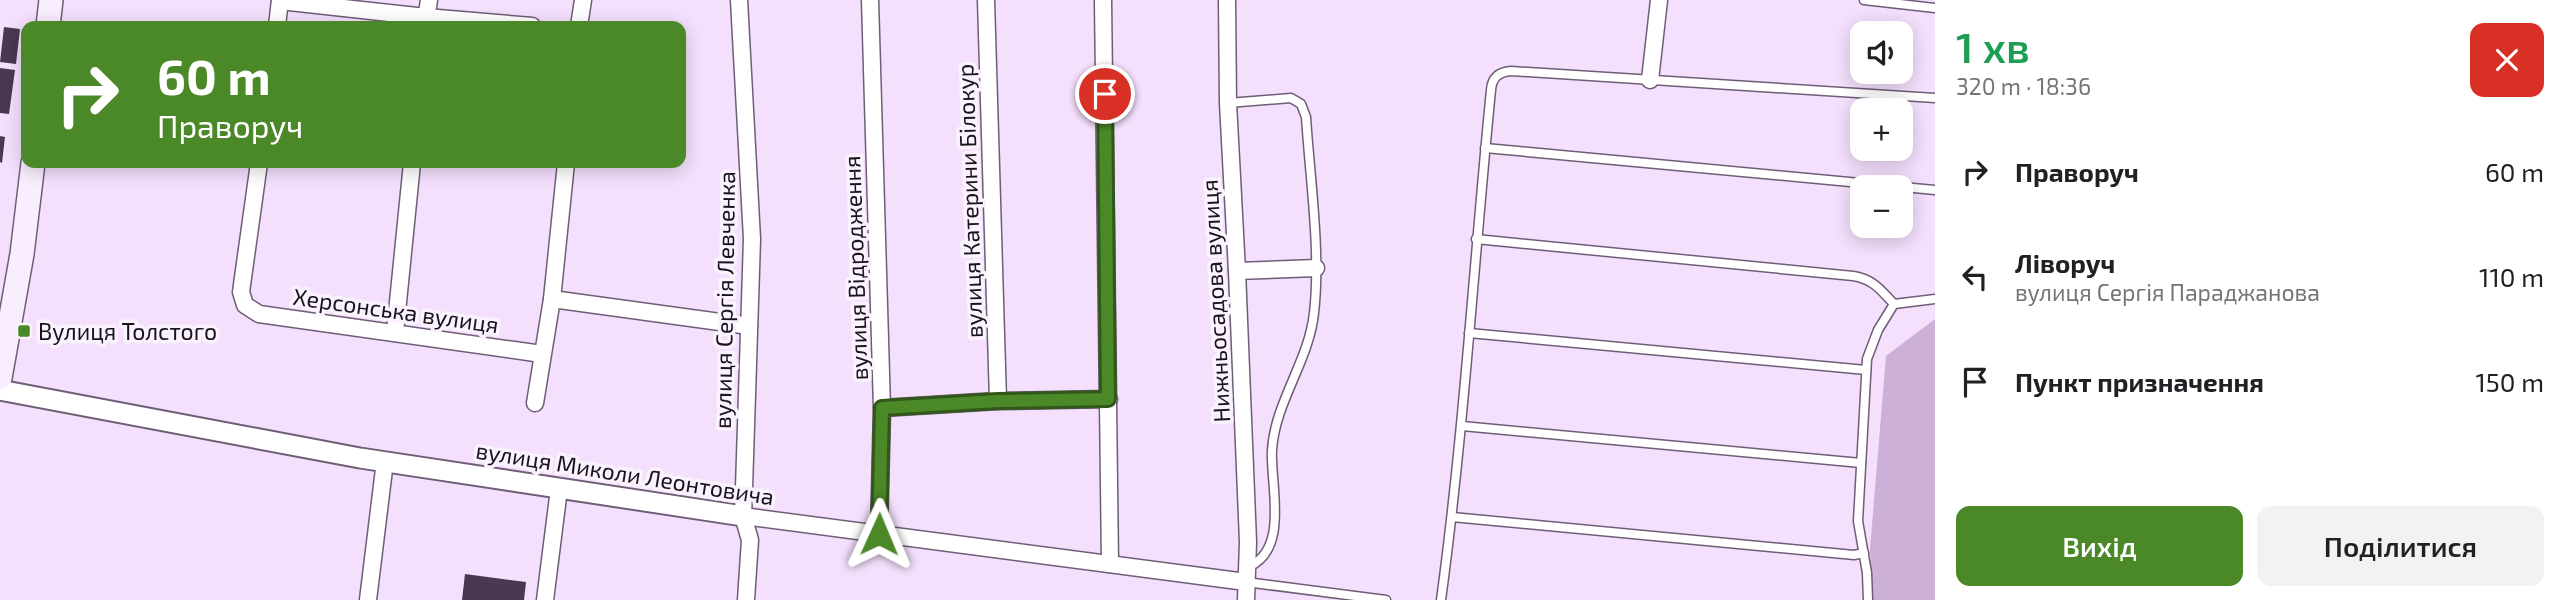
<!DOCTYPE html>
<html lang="uk">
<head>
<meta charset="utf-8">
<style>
	body { margin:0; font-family:"Exo 2",sans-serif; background:#f2f2f2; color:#202124; height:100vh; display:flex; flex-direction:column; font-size:26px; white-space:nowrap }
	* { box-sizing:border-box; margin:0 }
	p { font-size:23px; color:#757577 }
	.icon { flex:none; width:38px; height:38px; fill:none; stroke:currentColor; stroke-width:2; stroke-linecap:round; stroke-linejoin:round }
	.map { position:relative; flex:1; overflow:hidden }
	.panel { display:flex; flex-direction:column; background:#fff; width:630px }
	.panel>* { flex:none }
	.top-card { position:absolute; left:21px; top:21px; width:665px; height:147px; border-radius:14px; box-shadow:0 4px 18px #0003; background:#4b8828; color:#fff; overflow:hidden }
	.buttons { position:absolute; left:1850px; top:21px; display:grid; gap:14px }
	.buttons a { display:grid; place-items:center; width:63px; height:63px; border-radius:14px; background:#fff; box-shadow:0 4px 18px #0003; font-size:35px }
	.pin { position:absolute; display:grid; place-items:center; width:60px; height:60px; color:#fff; margin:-30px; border:4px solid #fff; border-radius:50%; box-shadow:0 2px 7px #0007 }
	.me { position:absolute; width:77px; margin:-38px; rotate:1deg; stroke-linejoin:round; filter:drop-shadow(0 0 5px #0008) }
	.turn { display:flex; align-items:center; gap:24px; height:147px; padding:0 21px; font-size:32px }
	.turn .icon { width:91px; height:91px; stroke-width:2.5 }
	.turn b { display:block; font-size:49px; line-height:60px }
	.round { display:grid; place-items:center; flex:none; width:74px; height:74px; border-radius:14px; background:#f2f2f2 }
	.headline { display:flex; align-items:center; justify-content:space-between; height:119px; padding:0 21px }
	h1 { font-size:42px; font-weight:600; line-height:52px; color:#1e9e55 }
	.button { display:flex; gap:14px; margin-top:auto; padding:14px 21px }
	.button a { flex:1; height:80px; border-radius:14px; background:#4b8828; color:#fff; font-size:28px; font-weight:600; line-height:80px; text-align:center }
	.button a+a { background:#f2f2f2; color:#202124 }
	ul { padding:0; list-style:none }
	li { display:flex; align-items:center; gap:21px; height:105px; padding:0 21px }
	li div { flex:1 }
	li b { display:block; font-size:26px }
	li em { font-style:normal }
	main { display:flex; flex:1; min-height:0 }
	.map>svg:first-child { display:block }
	.green { fill:#ccb0d7 }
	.building { fill:#49384f }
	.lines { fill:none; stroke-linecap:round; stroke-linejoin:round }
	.service-casing { stroke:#6f5d76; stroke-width:11 }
	.minor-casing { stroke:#6f5d76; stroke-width:19 }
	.tertiary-casing { stroke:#6f5d76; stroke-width:23 }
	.secondary-casing { stroke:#6f5d76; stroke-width:26 }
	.service { stroke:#fff; stroke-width:8 }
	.minor { stroke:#fff; stroke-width:16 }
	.tertiary { stroke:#fff; stroke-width:19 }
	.secondary { stroke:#f9eefd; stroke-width:23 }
	.route-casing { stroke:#31581a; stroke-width:18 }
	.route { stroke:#4b8828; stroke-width:12 }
	.poi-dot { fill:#4b8828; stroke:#faf2fd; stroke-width:2.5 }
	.labels { text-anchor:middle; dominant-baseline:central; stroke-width:7; stroke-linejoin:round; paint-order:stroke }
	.street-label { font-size:23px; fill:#1a131d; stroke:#faf2fd }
	.poi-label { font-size:23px; fill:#1a131d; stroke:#faf2fd; text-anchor:start }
</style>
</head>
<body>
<main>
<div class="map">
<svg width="1935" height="600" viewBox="0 0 1935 600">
	<rect width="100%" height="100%" fill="#f4dffc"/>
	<path class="green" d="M1935,319v281h-63l-2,-51 16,-193z"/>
	<g class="building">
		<path d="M4,27l16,2 -4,35 -16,-2z"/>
		<path d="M0,68l15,2 -6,44 -9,-1z"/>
		<path d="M0,136l5,1 -3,26 -2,-1z"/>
		<path d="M465,574l61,8 -2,18h-62z"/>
	</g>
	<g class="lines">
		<g class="service-casing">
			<g id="service">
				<path d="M1864,0l71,8"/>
				<path d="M1228,103l63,-5 10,6 5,13c4,62 15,135 8,196 -5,48 -39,89 -42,137 -2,34 18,100 -24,117"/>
				<path d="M1485,148l450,42"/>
				<path d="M1476,239l377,37c20,3 28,14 41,28l41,-5"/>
				<path d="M1469,333l397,37"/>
				<path d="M1462,426l399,37"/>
				<path d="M1452,517l402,38 10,-2"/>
				<path d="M1246,582l140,18"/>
				<path d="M1441,600c23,-169 33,-340 50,-510 1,-12 7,-18 20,-19l424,27"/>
				<path d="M1868,600l-1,-27 -9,-52 9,-162 11,-29 16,-26"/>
			</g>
		</g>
		<g class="minor-casing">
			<g id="minor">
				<path d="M739,0l13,239 -8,249 -1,28 7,24 -4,60"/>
				<path d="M870,0l12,408 -3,126"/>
				<path d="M986,0l12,401"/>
				<path d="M1103,0l7,564"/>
				<path d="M1227,0l1,103 9,168 11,271 -2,58"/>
				<path d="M280,1l146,16 106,9"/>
				<path d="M277,26l3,-26"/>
				<path d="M425,26l4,-26"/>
				<path d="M579,26l4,-26"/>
				<path d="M1650,80l9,-80"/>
				<path d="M259,163l-18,129 4,13 14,9 283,40"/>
				<path d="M1237,271l79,-3"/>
				<path d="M552,299l197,27"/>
				<path d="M395,332l17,-169"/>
				<path d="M535,403l17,-104 14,-136"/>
				<path d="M882,408l116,-7 111,-2"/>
				<path d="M743,516l503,66"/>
				<path d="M368,600l17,-139"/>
				<path d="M545,600l14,-111"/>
			</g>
		</g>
		<g class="tertiary-casing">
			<path id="tertiary" d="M0,390l360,68 383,58"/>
		</g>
		<g class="secondary-casing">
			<g id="secondary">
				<path d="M48,26l3,-26"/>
				<path d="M0,378l22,-124 11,-91"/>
			</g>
		</g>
		<use href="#service" class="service"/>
		<use href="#minor" class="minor"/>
		<use href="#tertiary" class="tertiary"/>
		<use href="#secondary" class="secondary"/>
	</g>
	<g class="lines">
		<g class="route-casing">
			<path id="route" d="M879,534l3,-126 116,-7 110,-2 -3,-305"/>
		</g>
		<use href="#route" class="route"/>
	</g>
	<rect class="poi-dot" x="17" y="324" width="14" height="14" rx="3.5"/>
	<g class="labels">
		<g class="street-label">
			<text transform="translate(969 201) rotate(-92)">вулиця Катерини Білокур</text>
			<text transform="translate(855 268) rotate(-92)">вулиця Відродження</text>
			<text transform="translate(724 300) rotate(-89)">вулиця Сергія Левченка</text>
			<text transform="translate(1215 301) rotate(-93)">Нижньосадова вулиця</text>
			<text transform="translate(396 310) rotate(8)">Херсонська вулиця</text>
			<text transform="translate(625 473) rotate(9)">вулиця Миколи Леонтовича</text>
		</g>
		<g class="poi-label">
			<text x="38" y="331">Вулиця Толстого</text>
		</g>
	</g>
</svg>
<div class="buttons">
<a><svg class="icon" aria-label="sound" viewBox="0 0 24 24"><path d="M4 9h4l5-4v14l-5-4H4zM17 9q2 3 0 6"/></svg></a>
<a>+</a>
<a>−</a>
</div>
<div class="pin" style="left:1105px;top:94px;background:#d93025"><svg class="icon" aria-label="arrive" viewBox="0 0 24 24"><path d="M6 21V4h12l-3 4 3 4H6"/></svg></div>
<svg class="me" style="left:879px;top:534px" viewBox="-20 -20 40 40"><path d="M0-17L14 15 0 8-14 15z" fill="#4b8828" stroke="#fff" stroke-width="4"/></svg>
<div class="top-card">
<div class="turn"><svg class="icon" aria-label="right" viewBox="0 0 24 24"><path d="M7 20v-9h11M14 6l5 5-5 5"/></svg><div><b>60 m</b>Праворуч</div></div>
</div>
</div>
<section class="panel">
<div class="headline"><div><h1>1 хв</h1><p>320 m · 18:36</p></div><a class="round" style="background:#d93025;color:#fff"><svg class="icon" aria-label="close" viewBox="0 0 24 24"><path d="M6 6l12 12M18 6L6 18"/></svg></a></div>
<ul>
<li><svg class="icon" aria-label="right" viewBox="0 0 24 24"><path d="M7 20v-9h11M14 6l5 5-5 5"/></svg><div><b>Праворуч</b></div><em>60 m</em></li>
<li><svg class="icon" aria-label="left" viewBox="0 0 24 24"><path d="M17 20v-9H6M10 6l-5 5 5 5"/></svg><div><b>Ліворуч</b><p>вулиця Сергія Параджанова</p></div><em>110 m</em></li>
<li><svg class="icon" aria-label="arrive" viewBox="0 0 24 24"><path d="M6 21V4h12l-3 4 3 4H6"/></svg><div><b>Пункт призначення</b></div><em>150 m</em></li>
</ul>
<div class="button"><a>Вихід</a><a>Поділитися</a></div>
</section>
</main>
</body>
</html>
